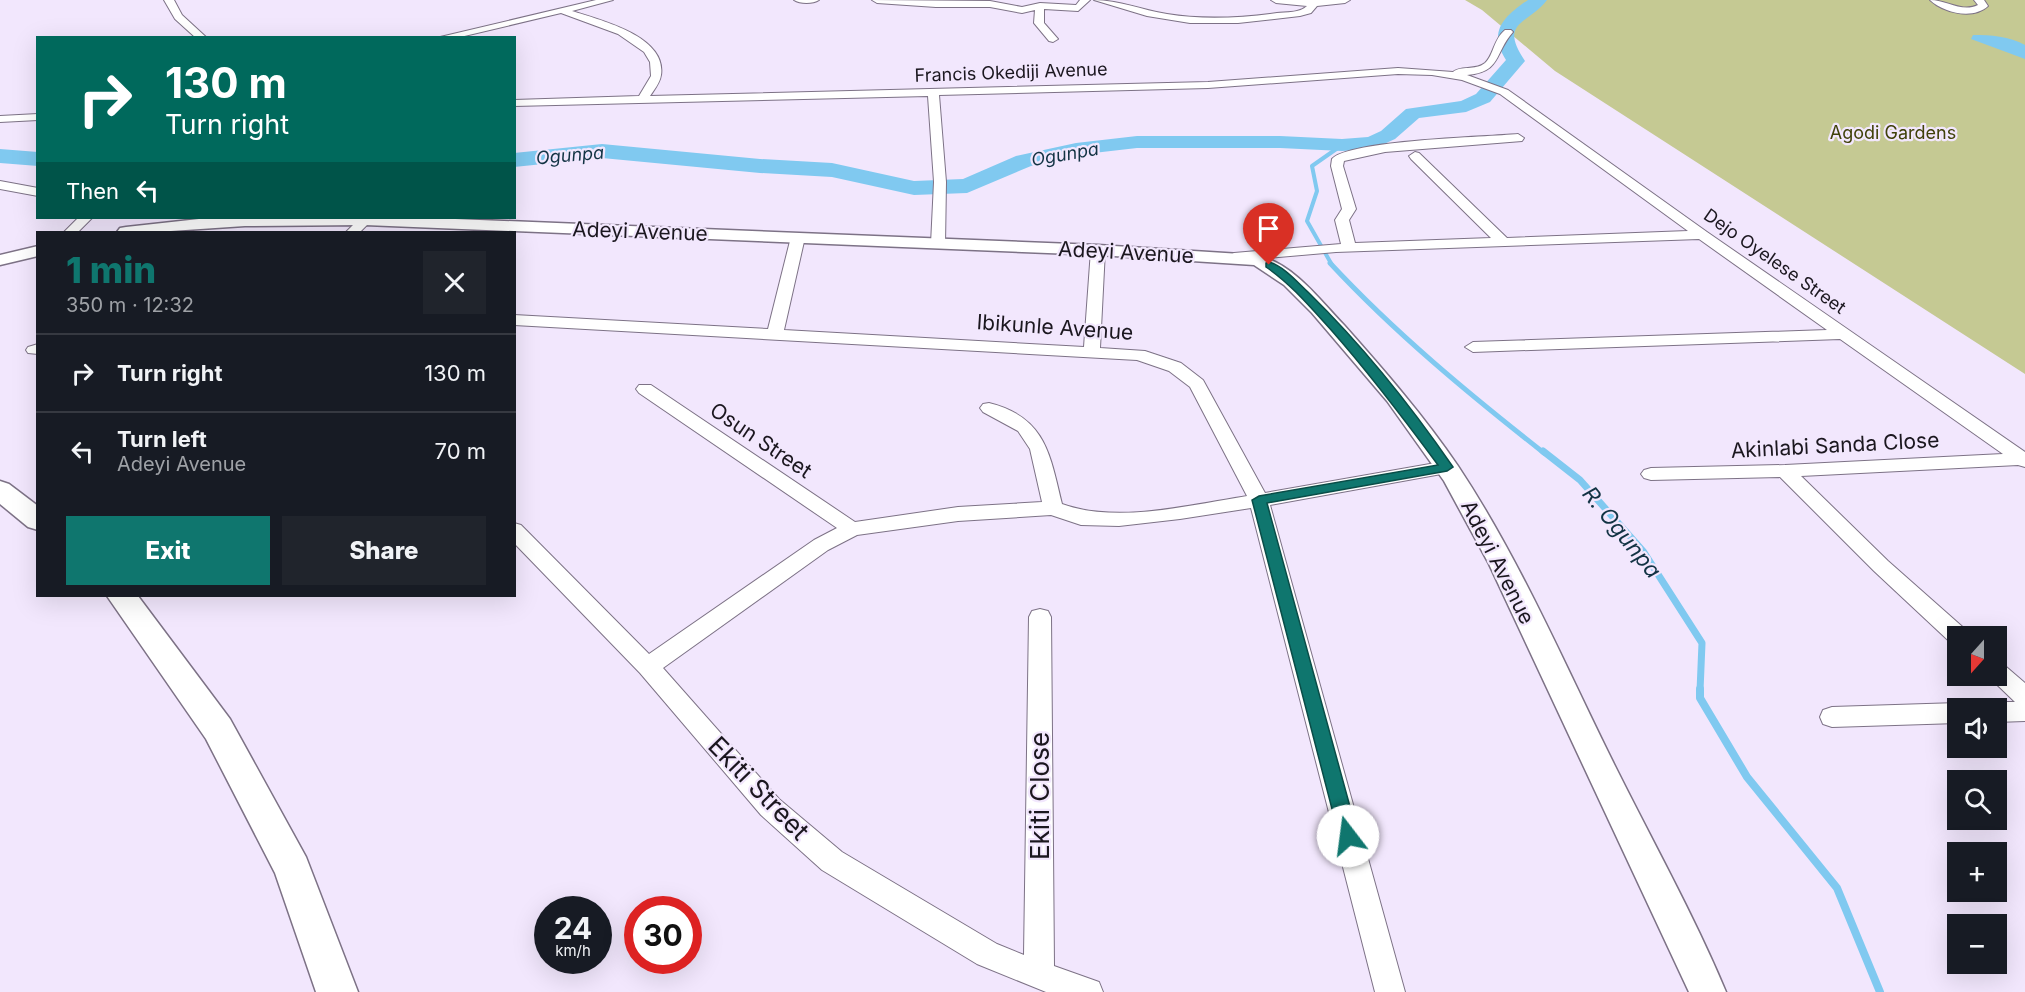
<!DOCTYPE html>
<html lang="en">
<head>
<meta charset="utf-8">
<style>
	body { margin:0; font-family:Inter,sans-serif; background:#20242c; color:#f1f3f6; height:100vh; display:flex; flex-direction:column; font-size:22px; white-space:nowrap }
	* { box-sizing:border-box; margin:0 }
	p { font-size:20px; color:#9ea1a6 }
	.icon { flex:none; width:33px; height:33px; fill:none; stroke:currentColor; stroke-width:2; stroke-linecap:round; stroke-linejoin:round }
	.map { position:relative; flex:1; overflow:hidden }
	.side { position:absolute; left:36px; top:231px; width:480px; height:366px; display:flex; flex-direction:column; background:#171b24; border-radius:0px; box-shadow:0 6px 24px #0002 }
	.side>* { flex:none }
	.hud { position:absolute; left:36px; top:36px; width:480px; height:183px; border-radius:0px; box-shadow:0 6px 24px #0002; background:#00695c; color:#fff; overflow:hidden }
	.needle { width:39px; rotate:201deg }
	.tools { position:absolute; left:1947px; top:626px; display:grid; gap:12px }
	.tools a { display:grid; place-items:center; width:60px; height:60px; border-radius:0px; background:#171b24; box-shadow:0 6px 24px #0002; font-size:30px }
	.speed { position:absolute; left:534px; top:896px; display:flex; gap:12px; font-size:30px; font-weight:700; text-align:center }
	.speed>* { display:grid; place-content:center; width:78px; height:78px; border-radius:50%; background:#171b24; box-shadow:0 6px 24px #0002; line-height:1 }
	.speed small { font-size:15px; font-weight:400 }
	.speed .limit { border:9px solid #d22; background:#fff; color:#111 }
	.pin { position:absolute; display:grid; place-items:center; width:51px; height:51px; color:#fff; margin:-62px -26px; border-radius:50% 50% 50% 0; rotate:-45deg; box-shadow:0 0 6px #0007 }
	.pin .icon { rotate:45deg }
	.me { position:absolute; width:66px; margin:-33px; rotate:345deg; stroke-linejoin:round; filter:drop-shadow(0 0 4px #0008) }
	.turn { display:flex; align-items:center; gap:21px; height:126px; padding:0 30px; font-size:27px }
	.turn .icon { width:78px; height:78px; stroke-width:2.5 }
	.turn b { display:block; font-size:42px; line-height:51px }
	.then { display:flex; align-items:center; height:57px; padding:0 30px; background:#0003; gap:12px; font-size:22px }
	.round { display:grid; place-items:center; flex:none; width:63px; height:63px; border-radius:0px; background:#20242c }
	.headline { display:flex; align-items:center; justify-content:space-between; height:102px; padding:0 30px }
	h1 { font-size:36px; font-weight:800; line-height:45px; color:#0f766e }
	.action { display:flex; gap:12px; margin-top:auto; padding:12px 30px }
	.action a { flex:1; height:69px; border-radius:0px; background:#0f766e; color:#fff; font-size:24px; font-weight:800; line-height:69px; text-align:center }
	.action a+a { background:#20242c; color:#f1f3f6 }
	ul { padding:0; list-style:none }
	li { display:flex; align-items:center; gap:18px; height:78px; padding:0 30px; border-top:2px solid #363941 }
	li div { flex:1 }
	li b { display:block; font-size:22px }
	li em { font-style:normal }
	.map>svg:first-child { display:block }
	.green { fill:#c5c993 }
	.water { fill:#80c9f0 }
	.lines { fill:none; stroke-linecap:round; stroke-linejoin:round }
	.stream-far3 { stroke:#80c9f0; stroke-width:4 }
	.stream-far2 { stroke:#80c9f0; stroke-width:5 }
	.stream-far1 { stroke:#80c9f0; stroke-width:7 }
	.stream { stroke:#80c9f0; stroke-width:8 }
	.river { fill:#80c9f0; fill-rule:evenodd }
	.minor-casing { stroke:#7d7286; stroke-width:2 }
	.tertiary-casing { stroke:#7d7286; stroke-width:3 }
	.secondary-casing { stroke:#7d7286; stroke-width:3 }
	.minor { fill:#fff; fill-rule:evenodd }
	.tertiary { fill:#fff; fill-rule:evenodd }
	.secondary { fill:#fff; fill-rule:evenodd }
	.route { fill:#0f766e; stroke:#0a4d48; stroke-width:1.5 }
	.labels { text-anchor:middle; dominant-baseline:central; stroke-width:4.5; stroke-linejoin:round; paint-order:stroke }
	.far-street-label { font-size:18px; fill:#1b171f; stroke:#f2e7fd }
	.far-park-label { font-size:18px; fill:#40410a; stroke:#f2e7fd }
	.far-water-label { font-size:18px; font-style:italic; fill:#123344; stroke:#f2e7fd }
	.street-label { font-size:21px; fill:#1b171f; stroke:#f2e7fd }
	.water-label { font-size:22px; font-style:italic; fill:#123344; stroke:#f2e7fd }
	.near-street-label { font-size:26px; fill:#1b171f; stroke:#f2e7fd }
</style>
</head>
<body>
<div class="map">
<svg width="2025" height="992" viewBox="0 0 2025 992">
	<rect width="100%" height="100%" fill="#f2e7fd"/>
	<path class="green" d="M1465,0h560v374l-470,-303 -73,-61z"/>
	<path class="water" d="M1973,35c18,0 36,1 52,10v14l-54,-20z"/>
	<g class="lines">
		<path class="stream-far3" d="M1332,265l-25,-44 10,-30 -5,-25 30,-21"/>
		<path class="stream-far2" d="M1330,263c65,70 139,131 214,190"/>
		<path class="stream-far1" d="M1543,451l37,29 63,71 59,92 -2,48"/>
		<path class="stream" d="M1700,689v9l47,79 90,111 43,104"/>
		<g class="river">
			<path d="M1528,0h19c-19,25 -49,21 -22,61l-35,41 -24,10 -47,6 -24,21 -22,10 -31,2 -62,-3h-143l-61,7 -45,11 -64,27 -53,2 -82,-18 -72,-4 -158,-15 -88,9v-14l88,-9 158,15 72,4 82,18 49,-2 53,-23 60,-13 61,-7h143l62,3 26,-2 13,-6 25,-22 55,-8 15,-7 30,-34c-18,-28 -3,-43 22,-60z"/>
			<path d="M0,149l38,3v14l-38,-3z"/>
		</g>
		<g class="minor-casing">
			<g id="minor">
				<path d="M164,0h10l8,15 25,23h-11l-21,-19z"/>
				<path d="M596,0h17l-41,11c28,9 95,25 89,64 -1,8 -7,15 -11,21l558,-14 190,-14 55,4c8,-7 22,-1 32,-9 9,-8 8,-23 20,-33h6l2,2c-19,21 -11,40 -46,43l41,15 199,142 318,220v15l-7,-2 -217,11 87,85 78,69 3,6h-11v8l-8,-2 -76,-71 -94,-94 -129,3 -7,-2 -3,-4 3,-4 7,-2 134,-3 218,-11 -163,-115 -367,13 -8,-5 8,-5 354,-12 -128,-91 -363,13 -102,9 -7,-4 7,-4 107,-9 -6,-24 7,-11 -11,-43 1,-7c17,-19 155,-22 186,-25l6,4 -2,3 -137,11 -41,9 -1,5 13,43 -7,11 6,23 136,-5 -80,-79 -2,-3 6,-4 4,1 88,85 181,-7 -188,-137 -38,-14 -30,-5 -34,-1 -190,14 -269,7 7,87 -1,62 -7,4 -7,-4 3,-62 -6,-86 -414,10v-6l125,-4 12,-20 -1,-14 -6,-10 -26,-18 -57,-21 -105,25h-20z"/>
				<path d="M794,0h25c-6,4 -19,4 -25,0z"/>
				<path d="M872,0l118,1 32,6 18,-4 36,2 4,-5h10l-12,11 -34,-2v14l14,16 -5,3 -4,-1 -15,-18 1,-13 -13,3 -32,-6h-54l-59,-4z"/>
				<path d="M1094,0c25,0 48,10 73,14 36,6 73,4 110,-1 9,-1 23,0 30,-7l-31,-3 -5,-3h79l-5,3 -28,3 -6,7 -11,3 -62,7h-48l-43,-7z"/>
				<path d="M1930,0c17,0 32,13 48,5l-4,-5h10l4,6c-15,14 -44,7 -58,-6z"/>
				<path d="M38,114v6l-38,2v-6z"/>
				<path d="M0,181l38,7v8l-38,-7z"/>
				<path d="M78,218h14l-14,14h-14z"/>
				<path d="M360,218h10l2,2 -12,12h-14z"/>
				<path d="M798,233l7,4 -21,93 300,17 7,-97 7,-4 7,4 -5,98 45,3 36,12 22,17 62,113 182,-32 7,2 2,4 -2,4 -7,2 -177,32 135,487h-30l-124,-484 -71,11 -61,7 -38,-1 -30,-10 -93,6 -101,14 -29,15 -165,118 116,131 63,53 155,92 27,11 5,-338 3,-6 8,-2 8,2 3,6 3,349 45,16 4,10h-57l-69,-28 -155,-94 -61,-55 -121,-142 -126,-130v-20l7,2 128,129 165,-114 23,-12 -198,-135 -3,-4 3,-4h12l204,137 103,-15 84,-5 -12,-53 -12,-18 -35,-19 -3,-4 3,-4 6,-1c57,14 61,52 73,101 55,20 128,1 185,-8l-57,-109 -21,-16 -32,-11 -623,-35v-10l254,14 23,-92z"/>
				<path d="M38,344v10l-10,-1 -2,-3 2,-3z"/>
				<path d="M1996,662l8,3 21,18v38l-29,1v-14h-10l10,-6h19l-28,-27h9z"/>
				<path d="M1958,703l9,5h-9v15l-126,4 -9,-3 -3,-7 3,-7 9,-3z"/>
			</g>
		</g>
		<g class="tertiary-casing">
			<g id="tertiary">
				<path d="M208,218h223l667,27 159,10c37,9 62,44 87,70 40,45 80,91 114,141 61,92 105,195 154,294 38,77 81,153 114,232h-37l-200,-428 -45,-83 -57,-80 -75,-88 -28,-28 -30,-20 -156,-10 -733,-30 -120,1 -89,6h-39l3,-4 6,-1z"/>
				<path d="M38,246v10l-38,9v-10z"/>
			</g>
		</g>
		<g class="secondary-casing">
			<g id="secondary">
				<path d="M0,481l9,3 29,22v24l-10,-3 -28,-23z"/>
				<path d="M107,596h31l92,123 76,138 52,135h-42l-41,-119 -69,-134z"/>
			</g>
		</g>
		<use href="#minor" class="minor"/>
		<use href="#tertiary" class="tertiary"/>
		<use href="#secondary" class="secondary"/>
	</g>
	<path class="route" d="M1269,262c16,5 28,20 40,31 53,52 102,113 144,174l-6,4 -180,32 91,333 -3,5 -7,3 -6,-3 -3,-5 -87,-336 7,-4 179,-31c-34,-46 -68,-91 -106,-134 -21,-23 -41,-47 -66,-64v-4z"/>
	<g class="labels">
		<g class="far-street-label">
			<text transform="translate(1011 72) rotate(-2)">Francis Okediji Avenue</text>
			<text transform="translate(1775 261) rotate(35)">Dejo Oyelese Street</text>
		</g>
		<g class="far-park-label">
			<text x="1893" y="132">Agodi Gardens</text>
		</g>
		<g class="far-water-label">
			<text transform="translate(1065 154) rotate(-10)">Ogunpa</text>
			<text transform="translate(570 155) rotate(-5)">Ogunpa</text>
		</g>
		<g class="street-label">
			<text transform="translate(640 231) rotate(2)">Adeyi Avenue</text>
			<text transform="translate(1126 252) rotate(3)">Adeyi Avenue</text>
			<text transform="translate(1055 327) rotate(4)">Ibikunle Avenue</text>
			<text transform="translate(761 440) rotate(34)">Osun Street</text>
			<text transform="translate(1835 445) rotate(-3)">Akinlabi Sanda Close</text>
			<text transform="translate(1498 562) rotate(63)">Adeyi Avenue</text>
		</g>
		<g class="water-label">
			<text transform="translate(1622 532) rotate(51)">R. Ogunpa</text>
		</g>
		<g class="near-street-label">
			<text transform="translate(759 788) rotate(46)">Ekiti Street</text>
			<text transform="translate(1039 796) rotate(-90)">Ekiti Close</text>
		</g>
	</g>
</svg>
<div class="tools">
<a><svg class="needle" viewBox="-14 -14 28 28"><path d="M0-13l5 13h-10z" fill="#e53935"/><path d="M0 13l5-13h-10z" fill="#9ea1a6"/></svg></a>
<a><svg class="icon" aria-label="sound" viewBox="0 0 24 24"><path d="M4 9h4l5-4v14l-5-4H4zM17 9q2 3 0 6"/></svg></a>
<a><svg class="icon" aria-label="search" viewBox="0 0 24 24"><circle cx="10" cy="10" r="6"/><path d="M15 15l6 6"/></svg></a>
<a>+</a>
<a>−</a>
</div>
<div class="speed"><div>24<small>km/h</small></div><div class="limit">30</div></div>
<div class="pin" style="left:1269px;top:265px;background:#d93025"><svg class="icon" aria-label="arrive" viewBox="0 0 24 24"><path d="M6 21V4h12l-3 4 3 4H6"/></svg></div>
<svg class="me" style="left:1348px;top:836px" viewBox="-20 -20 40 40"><circle r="19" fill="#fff"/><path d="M0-13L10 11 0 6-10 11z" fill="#0f766e"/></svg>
<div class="hud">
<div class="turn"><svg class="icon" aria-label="right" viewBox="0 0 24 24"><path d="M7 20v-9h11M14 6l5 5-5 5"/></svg><div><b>130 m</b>Turn right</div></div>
<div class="then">Then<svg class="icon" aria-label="left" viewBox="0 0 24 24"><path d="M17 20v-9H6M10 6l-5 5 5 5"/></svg></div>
</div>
<section class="side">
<div class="headline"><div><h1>1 min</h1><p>350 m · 12:32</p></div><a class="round"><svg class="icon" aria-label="close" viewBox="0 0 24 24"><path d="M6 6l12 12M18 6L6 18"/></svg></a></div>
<ul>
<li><svg class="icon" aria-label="right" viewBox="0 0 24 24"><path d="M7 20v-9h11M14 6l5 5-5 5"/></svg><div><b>Turn right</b></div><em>130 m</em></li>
<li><svg class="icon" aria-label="left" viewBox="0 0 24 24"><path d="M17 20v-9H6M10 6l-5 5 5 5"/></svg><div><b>Turn left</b><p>Adeyi Avenue</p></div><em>70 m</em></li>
</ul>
<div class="action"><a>Exit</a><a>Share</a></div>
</section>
</div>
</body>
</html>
